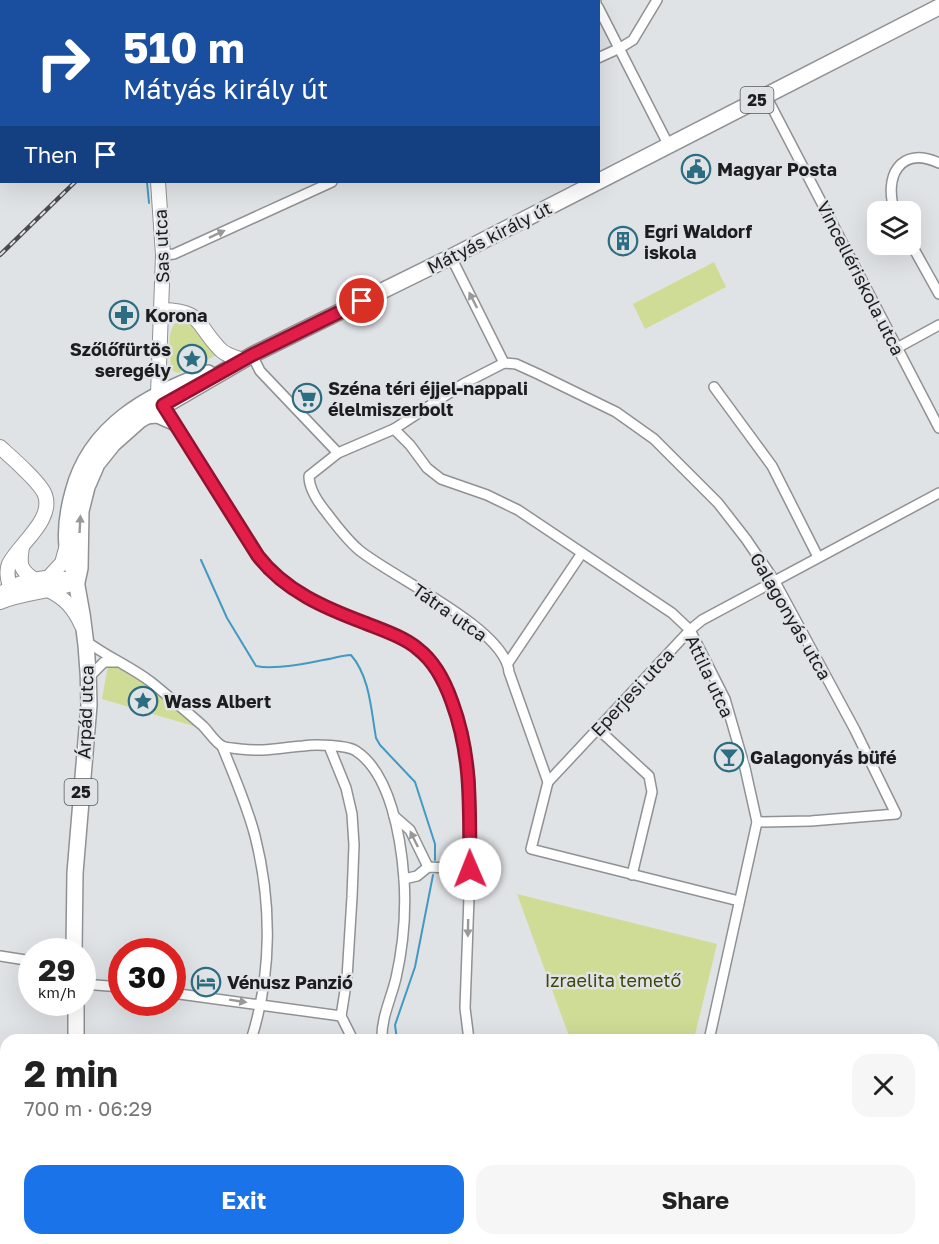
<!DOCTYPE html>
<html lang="en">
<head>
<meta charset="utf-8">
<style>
	body { margin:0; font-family:"Golos Text",sans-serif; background:#f6f6f6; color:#222; height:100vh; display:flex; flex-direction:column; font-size:22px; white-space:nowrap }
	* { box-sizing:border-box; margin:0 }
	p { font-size:20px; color:#767676 }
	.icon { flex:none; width:33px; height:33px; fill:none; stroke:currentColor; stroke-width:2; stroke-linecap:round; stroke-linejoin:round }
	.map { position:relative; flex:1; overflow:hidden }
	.panel { position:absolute; left:0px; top:1034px; width:939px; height:212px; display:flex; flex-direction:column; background:#fff; border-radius:18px 18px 0 0; box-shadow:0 6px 24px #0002 }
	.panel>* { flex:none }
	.banner { position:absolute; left:0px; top:0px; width:600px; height:183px; box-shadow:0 6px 24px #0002; background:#1a4fa0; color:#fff; overflow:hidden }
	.buttons { position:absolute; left:867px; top:201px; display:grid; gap:12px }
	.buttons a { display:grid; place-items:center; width:54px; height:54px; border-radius:12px; background:#fff; box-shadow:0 6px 24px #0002; font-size:30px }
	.speed { position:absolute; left:18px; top:938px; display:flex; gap:12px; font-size:30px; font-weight:700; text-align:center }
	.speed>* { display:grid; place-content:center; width:78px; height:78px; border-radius:50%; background:#fff; box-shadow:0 6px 24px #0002; line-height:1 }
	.speed small { font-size:15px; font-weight:400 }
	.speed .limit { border:9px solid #d22; background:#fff; color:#111 }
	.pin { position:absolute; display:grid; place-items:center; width:51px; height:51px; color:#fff; margin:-26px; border:3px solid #fff; border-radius:50%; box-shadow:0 2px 6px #0007 }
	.me { position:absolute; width:66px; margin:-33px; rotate:359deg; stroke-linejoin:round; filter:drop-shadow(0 0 4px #0008) }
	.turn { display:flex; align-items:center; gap:21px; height:126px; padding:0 24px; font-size:27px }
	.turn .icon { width:78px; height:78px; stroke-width:2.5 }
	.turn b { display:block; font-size:42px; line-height:51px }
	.then { display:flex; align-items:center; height:57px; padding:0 24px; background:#0003; gap:12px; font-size:22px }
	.round { display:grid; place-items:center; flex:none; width:63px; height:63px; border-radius:18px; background:#f6f6f6 }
	.head { display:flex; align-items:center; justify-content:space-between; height:102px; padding:0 24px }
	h1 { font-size:36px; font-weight:700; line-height:45px }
	.cta { display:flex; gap:12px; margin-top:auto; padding:12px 24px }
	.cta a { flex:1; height:69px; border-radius:18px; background:#1a73e8; color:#fff; font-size:24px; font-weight:700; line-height:69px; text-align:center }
	.cta a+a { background:#f6f6f6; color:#222 }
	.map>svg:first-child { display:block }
	.green { fill:#cfdc95 }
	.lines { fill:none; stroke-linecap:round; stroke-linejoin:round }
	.stream { stroke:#4499c1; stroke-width:2 }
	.street-casing { stroke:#8f9294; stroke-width:12 }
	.secondary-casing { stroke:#8f9294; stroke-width:16 }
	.primary-casing { stroke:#8f9294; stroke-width:18 }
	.street { stroke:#fff; stroke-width:9 }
	.secondary { stroke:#fff; stroke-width:14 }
	.primary { stroke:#fff; stroke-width:15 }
	.rail-casing { stroke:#4b4c4e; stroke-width:4.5 }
	.rail { stroke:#e0e3e6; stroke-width:2; stroke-dasharray:7; stroke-linecap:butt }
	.oneway { fill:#99999a }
	.route-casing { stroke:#92132f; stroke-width:15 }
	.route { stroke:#e11d48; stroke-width:10 }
	.labels { text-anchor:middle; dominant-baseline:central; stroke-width:5; stroke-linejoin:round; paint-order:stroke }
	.shield { fill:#e0e3e6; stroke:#57585a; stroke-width:1.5 }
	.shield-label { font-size:16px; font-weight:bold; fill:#1c1d1e }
	.poi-label { font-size:18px; font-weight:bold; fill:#1c1d1e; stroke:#e0e3e6; text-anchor:start }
	.street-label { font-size:18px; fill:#1c1d1e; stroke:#e0e3e6 }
	.park-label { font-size:18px; fill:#3d450a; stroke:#e0e3e6 }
</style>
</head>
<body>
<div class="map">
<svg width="939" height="1244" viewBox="0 0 939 1244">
	<rect width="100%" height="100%" fill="#e0e3e6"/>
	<g class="green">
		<path d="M714,262l12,25 -81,42 -12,-25z"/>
		<path d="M186,317l29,36v3l-37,17 -7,-3c0,-18 -8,-49 15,-53z"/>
		<path d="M108,665h13l11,6 68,57 -98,-29z"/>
		<path d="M517,894l200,50 -23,95 -107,1 -18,-4z"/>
	</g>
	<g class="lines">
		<g class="stream">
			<path d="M276,2l2,-2"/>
			<path d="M363,2l1,-2"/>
			<path d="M147,182l2,21"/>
			<path d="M201,560l26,58 29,48c18,4 48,-2 67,-6 10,-1 18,-5 28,-5 19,22 20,55 25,83l4,7 35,37 20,62v16"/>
			<path d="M397,1040l-2,-15 20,-58 18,-92"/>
			<path d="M450,1244l1,-5"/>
		</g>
		<g class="street-casing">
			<g id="street">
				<path d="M595,0l1,2"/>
				<path d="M89,2l1,-2"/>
				<path d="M373,2l1,-2"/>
				<path d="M505,2l3,-2"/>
				<path d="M598,7l71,139"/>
				<path d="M598,58l22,-10 13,-8 24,-40"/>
				<path d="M0,96l2,-2"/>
				<path d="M766,96l173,332"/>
				<path d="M895,212c-12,-35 5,-67 44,-49"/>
				<path d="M910,242l29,52"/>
				<path d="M163,255l11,-1 158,-72"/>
				<path d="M451,257l53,106"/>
				<path d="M897,348l42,-23"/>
				<path d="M252,355l8,16 78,82"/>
				<path d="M504,363l-41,21 -69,45 -56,24 -29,23c0,13 8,25 17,36 10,13 20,27 33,38 34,28 146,78 150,122l39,110 -17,67 208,52"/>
				<path d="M504,363l12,1 22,10 78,38 38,27 64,64 28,36 28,41 81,150 41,84 -85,7 -54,1"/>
				<path d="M714,387l58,79 46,91"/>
				<path d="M163,406l95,150 11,14 18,15 32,19 70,29 28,15 14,13 18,34 14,40 7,48v86l-5,139 4,32"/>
				<path d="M146,419l11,-1 18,8"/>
				<path d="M394,429l16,16 17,23 14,11 46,16 31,15 154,103 18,17 35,69 20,69 12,54 -48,218"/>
				<path d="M86,641c21,16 44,25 65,41 17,14 35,29 52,44 6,6 12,16 19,20 4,2 13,2 18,3 25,3 38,-1 63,-3 11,-2 45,-1 53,5 35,23 45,88 48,128 2,31 -1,68 -8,99 -5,21 -15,40 -14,62"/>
				<path d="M508,663l74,-110"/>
				<path d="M89,677l15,-15h12"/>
				<path d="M598,729l51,47 3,16 -20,83"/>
				<path d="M222,746c12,30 25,59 33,90 17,67 17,138 -4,204"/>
				<path d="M329,746l17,42 6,26 2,31 -2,52 -5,81 -6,38 12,24"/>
				<path d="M548,782l142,-152 12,-10 237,-127"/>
				<path d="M394,816l16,14 18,37"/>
				<path d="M404,879l13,-3 11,-9 42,2"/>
				<path d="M0,956l32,5"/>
				<path d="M82,984l40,3"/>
				<path d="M172,993l169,23"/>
				<path d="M933,1088l6,1"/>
				<path d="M166,1239l4,5"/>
				<path d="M278,1239l2,5"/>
				<path d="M653,1239l5,5"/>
				<path d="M180,1244l3,-5"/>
				<path d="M245,1244l2,-5"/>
				<path d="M435,1244l1,-5"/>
			</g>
		</g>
		<g class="secondary-casing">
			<g id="secondary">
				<path d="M135,0v2"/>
				<path d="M158,182l5,73 -5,139 4,9"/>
				<path d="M162,310c40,1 33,12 56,37 6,8 16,10 25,13"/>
				<path d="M0,447c11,10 41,36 45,48 9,25 -26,49 -36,69 -3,8 -1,15 1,23"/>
				<path d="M22,547c-3,18 -2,23 13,33"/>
				<path d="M49,577l13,-14 5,-18"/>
				<path d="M48,590c17,8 26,18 34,36"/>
				<path d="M0,595c20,-17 52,-21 77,-13"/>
				<path d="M0,602c25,-10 52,-10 77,-20"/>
				<path d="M498,1239l5,5"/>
				<path d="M108,1244l17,-5"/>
			</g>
		</g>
		<g class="primary-casing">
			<g id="primary">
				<path d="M77,582l3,-14 1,-57 6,-24 10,-23 16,-20 27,-24 112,-65 199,-98 488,-250"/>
				<path d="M74,951l1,-78 14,-168c0,-40 -4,-80 -12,-119 -2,-14 -8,-25 -10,-40 -2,-19 1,-36 6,-54 17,-66 75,-97 135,-119"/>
				<path d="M76,1002v38"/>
				<path d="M81,1239l10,5"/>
				<path d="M64,1244l1,-5"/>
			</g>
		</g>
		<use href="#street" class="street"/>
		<use href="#secondary" class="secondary"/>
		<use href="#primary" class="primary"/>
		<g class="rail-casing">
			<g id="rail">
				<path d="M257,2l2,-2"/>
				<path d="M0,255l75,-73"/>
			</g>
		</g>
		<use href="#rail" class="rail"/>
	</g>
	<defs><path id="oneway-solid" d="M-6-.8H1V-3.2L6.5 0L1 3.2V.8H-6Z" transform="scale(1.5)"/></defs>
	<g class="oneway">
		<use href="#oneway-solid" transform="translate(217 234) rotate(-25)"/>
		<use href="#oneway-solid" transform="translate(473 300) rotate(-117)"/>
		<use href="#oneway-solid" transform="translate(80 524) rotate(-87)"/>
		<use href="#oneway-solid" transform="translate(414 839) rotate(-116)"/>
		<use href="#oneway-solid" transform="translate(468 928) rotate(91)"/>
		<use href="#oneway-solid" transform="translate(238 1001) rotate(9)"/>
	</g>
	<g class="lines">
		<g class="route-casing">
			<path id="route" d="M362,301l-110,54 -89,50 95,151c27,35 67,52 107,67 17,7 39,14 53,26 17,13 27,33 34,53 21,57 17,108 18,167"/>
		</g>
		<use href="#route" class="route"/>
	</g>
	<defs>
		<g id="civic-ring" transform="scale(1.5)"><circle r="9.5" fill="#e0e3e6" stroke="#2d6d81" stroke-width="1.5"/><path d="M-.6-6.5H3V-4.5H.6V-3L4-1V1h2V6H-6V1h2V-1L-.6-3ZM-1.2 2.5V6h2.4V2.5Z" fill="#2d6d81"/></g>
		<g id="building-ring" transform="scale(1.5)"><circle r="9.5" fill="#e0e3e6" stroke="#2d6d81" stroke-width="1.5"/><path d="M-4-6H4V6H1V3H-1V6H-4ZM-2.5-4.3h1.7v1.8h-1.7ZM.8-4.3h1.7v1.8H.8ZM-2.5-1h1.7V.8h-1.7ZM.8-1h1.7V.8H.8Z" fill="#2d6d81"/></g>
		<g id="pharmacy-ring" transform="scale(1.5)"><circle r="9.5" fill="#e0e3e6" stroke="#2d6d81" stroke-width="1.5"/><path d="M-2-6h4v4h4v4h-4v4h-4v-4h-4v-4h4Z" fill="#2d6d81"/></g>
		<g id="sight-ring" transform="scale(1.5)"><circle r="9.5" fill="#e0e3e6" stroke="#2d6d81" stroke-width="1.5"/><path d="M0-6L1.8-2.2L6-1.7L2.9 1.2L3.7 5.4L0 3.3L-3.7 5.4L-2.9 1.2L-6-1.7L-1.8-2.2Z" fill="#2d6d81"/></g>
		<g id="supermarket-ring" transform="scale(1.5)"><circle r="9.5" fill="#e0e3e6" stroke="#2d6d81" stroke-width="1.5"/><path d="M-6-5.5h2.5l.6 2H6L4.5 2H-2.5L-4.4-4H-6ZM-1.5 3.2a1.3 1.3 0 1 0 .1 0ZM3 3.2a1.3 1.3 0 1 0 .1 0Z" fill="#2d6d81"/></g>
		<g id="bar-ring" transform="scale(1.5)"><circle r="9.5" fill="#e0e3e6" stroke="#2d6d81" stroke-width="1.5"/><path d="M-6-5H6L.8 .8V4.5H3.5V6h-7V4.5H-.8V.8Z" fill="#2d6d81"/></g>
		<g id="hotel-ring" transform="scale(1.5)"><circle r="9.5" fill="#e0e3e6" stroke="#2d6d81" stroke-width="1.5"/><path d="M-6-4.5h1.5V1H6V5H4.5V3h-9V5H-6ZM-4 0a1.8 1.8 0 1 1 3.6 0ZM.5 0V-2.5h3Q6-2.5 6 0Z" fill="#2d6d81"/></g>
	</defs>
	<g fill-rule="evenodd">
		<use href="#civic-ring" x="696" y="169"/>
		<use href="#building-ring" x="623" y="241"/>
		<use href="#pharmacy-ring" x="124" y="315"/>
		<use href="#sight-ring" x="192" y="359"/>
		<use href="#supermarket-ring" x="307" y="398"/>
		<use href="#sight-ring" x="143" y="701"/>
		<use href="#bar-ring" x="729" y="757"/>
		<use href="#hotel-ring" x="206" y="982"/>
	</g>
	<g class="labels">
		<g class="shield">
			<rect x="740.5" y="87" width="33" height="26" rx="4.5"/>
			<rect x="64.5" y="779" width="33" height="26" rx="4.5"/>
		</g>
		<g class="shield-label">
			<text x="757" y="100">25</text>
			<text x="81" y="792">25</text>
		</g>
		<g class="poi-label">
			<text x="717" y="169">Magyar Posta</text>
			<text x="644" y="231">Egri Waldorf<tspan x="644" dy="21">iskola</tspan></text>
			<text x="145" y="315">Korona</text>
			<text x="171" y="349" text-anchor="end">Szőlőfürtös<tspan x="171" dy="21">seregély</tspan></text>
			<text x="328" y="388">Széna téri éjjel-nappali<tspan x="328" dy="21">élelmiszerbolt</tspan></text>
			<text x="164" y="701">Wass Albert</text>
			<text x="750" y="757">Galagonyás büfé</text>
			<text x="227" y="982">Vénusz Panzió</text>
		</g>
		<g class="street-label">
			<text transform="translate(489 237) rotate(-27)">Mátyás király út</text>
			<text transform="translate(161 246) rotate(-92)">Sas utca</text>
			<text transform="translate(861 278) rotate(63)">Vincellériskola utca</text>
			<text transform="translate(450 612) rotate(35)">Tátra utca</text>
			<text transform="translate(791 616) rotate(60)">Galagonyás utca</text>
			<text transform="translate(710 676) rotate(65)">Attila utca</text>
			<text transform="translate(632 692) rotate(-47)">Eperjesi utca</text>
			<text transform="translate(85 712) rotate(-88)">Árpád utca</text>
		</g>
		<g class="park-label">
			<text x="613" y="980">Izraelita temető</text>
		</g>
	</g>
</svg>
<div class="buttons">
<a><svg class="icon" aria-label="layers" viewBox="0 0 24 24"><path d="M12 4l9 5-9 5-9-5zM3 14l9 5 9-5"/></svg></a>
</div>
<div class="speed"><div>29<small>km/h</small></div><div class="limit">30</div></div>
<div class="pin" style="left:362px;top:301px;background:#d93025"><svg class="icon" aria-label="arrive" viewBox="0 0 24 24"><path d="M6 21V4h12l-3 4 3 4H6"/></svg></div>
<svg class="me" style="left:470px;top:869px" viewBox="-20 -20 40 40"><circle r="19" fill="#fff"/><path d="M0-13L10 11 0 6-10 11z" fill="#e11d48"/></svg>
<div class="banner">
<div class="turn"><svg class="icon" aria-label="right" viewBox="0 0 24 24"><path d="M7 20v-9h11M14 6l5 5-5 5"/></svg><div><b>510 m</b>Mátyás király út</div></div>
<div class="then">Then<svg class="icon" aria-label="arrive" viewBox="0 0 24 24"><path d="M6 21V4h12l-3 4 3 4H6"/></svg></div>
</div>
<section class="panel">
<div class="head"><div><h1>2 min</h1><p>700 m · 06:29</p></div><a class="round"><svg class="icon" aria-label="close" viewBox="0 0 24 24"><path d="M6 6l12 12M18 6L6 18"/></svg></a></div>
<div class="cta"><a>Exit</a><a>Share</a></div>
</section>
</div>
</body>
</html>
